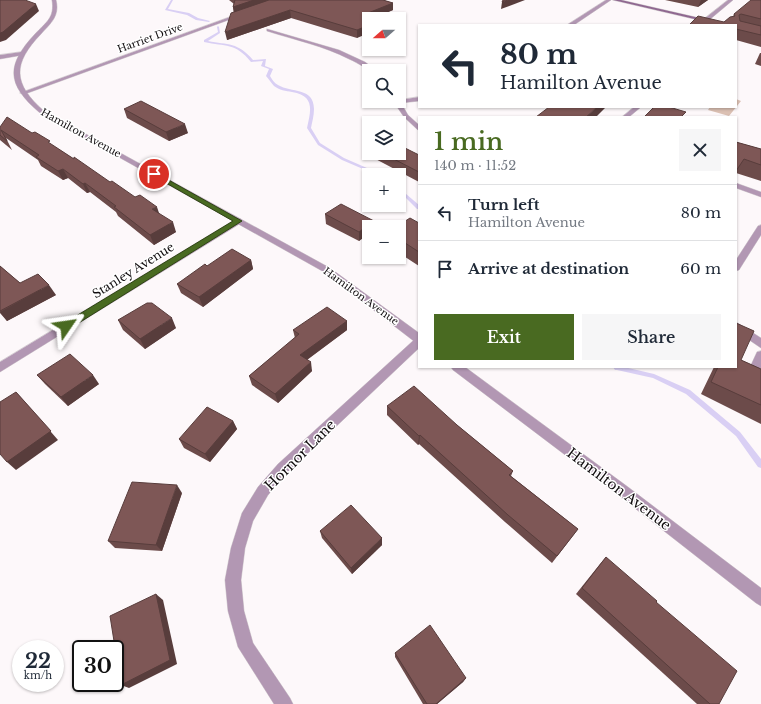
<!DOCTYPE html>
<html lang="en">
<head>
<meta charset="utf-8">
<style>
	body { margin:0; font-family:"Libre Baskerville",serif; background:#f6f6f7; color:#1f2937; height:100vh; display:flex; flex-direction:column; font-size:15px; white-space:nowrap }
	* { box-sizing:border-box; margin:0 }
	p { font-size:13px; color:#747a83 }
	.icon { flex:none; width:22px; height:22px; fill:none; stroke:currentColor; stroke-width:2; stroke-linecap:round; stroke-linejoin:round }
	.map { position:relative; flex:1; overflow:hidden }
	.panel { position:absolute; left:418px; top:116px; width:319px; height:252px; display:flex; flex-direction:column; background:#fff; border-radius:0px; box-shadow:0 1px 3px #0004 }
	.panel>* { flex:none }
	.guide { position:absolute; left:418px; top:24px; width:319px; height:84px; border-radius:0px; box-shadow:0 1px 3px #0004; background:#fff; color:#1f2937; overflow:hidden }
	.needle { width:26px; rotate:250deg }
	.tools { position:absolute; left:362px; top:12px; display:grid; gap:8px }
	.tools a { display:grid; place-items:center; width:44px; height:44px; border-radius:0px; background:#fff; box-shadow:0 1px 3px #0004; font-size:20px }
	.speed { position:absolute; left:12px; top:640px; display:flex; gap:8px; font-size:20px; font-weight:700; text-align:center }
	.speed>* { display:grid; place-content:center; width:52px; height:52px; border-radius:50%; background:#fff; box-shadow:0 1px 3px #0004; line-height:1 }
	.speed small { font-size:10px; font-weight:400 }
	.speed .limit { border:2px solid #111; border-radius:6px; background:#fff; color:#111 }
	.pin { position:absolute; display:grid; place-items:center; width:34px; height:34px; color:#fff; margin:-17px; border:2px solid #fff; border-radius:50%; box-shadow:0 1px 4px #0007 }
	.me { position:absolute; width:44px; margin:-22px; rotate:58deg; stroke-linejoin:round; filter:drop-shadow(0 0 3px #0008) }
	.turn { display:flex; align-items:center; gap:14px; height:84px; padding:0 16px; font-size:18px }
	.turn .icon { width:52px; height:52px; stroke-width:2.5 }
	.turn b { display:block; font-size:28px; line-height:34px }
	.round { display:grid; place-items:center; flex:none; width:42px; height:42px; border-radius:0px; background:#f6f6f7 }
	.head { display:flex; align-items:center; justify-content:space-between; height:68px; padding:0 16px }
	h1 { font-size:24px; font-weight:600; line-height:30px; color:#496a21 }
	.primary-button { display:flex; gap:8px; margin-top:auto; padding:8px 16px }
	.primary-button a { flex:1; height:46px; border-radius:0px; background:#496a21; color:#fff; font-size:16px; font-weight:600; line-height:46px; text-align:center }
	.primary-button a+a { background:#f6f6f7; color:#1f2937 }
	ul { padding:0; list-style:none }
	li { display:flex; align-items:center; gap:12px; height:56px; padding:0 16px; border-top:1px solid #e0e1e3 }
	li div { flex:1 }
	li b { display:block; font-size:15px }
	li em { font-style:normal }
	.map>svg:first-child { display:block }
	.green { fill:#dbc0b3 }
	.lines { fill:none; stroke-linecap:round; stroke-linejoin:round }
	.stream { fill:#d9cff4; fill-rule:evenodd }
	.minor-casing { stroke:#d7d2d4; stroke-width:1 }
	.tertiary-casing { stroke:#d7d2d4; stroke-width:1 }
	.secondary-casing { stroke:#d7d2d4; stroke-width:1 }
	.minor { fill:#b297b3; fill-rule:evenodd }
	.tertiary { fill:#b297b3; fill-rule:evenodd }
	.secondary { fill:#8f6890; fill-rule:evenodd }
	.wall { fill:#6c4b4a }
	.shaded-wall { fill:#583d3c }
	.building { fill:#7e5756; stroke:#583d3c }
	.route { fill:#496a21; stroke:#2f4515 }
	.labels { text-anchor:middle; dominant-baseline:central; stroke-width:3; stroke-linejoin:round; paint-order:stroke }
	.far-street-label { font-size:10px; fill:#110d0f; stroke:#fff }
	.street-label { font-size:12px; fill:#110d0f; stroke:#fff }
	.near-street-label { font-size:14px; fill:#110d0f; stroke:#fff }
</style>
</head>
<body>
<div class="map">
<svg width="761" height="704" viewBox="0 0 761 704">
	<rect width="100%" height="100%" fill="#fdf8fa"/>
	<path class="green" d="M736,99l5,2 -12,15 -21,-6 2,-3h26z"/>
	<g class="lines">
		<g class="stream">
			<path d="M171,0h2l-5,9 21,4 9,5 12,3 -1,1 -13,-2 -9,-5 -22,-5z"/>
			<path d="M218,26l1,1 1,6 -12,8c20,4 30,1 45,19l13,-1 -1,7 8,3 -3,7c2,3 4,7 8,9 13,8 36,2 36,24 0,7 -2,13 -3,19l9,15 24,15 39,17h-6l-35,-15 -24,-15 -11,-17c4,-18 8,-32 -15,-36 -6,-1 -13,-2 -18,-6 -3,-3 -5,-7 -8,-10l3,-7 -8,-3 2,-5 -12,1c-16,-20 -25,-15 -47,-20v-2l14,-8 -1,-5z"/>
			<path d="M399,188l20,17v4h-2l-18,-18z"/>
			<path d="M613,367h11l30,7 36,16 50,42 21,27v9l-3,-1 -22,-31 -50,-42 -33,-16 -36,-8h-2z"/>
		</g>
		<g class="minor-casing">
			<g id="minor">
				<path d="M606,0h5l-37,25h-7z"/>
				<path d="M728,0h5l-25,21h-4v-2z"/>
				<path d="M241,13l4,1 -220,80 -5,-1z"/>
				<path d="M267,29l72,21 26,12 12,9c-10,0 -18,-8 -28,-12 -25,-13 -54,-19 -82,-28z"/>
				<path d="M21,52l3,2 -1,1 -23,4v-4z"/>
				<path d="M419,97v4l-18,2 7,12 11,10v6l-15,-14 -11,-16z"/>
				<path d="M634,107h7l-12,10h-7z"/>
				<path d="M736,183l25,9v5l-25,-9z"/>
				<path d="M238,218l3,1 1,2 -1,2 -241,149v-10z"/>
				<path d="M761,225v10l-22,35 -3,1v-11l22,-34z"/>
				<path d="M736,322l25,16v10l-25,-17z"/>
				<path d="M419,338v10l-131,124 -20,23 -15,26 -8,27 -4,32 3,31 9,32 37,55 3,6h-19l-36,-57 -10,-36 -3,-31 6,-32 11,-35 16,-26 20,-23 137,-125z"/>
				<path d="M761,351v17l-4,1 -4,-1 -2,-3 6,-13z"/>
			</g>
		</g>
		<g class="tertiary-casing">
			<g id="tertiary">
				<path d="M52,0h4c4,16 -5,23 -15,34 -29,30 -28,50 3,77l286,157 89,65v10l-4,-1 -91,-70 -284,-159c-33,-28 -35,-47 -5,-79 11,-12 20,-16 17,-34z"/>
				<path d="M451,367h14l163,120 133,101v18l-5,-3 -138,-108 -165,-125z"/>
			</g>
		</g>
		<g class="secondary-casing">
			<path id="secondary" d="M613,0h8l109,25h-10z"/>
		</g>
		<use href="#minor" class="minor"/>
		<use href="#tertiary" class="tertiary"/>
		<use href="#secondary" class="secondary"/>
	</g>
	<g class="wall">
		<path d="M229,0h154l10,3v7l-20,8 -16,20 -66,-20 -64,22 7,-28 -1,-5 1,-3z"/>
		<path d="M665,0h43l-10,7z"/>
		<path d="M761,0v47l-25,-7v-15l-12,-3 9,-5 1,-3z"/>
		<path d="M760,53h1v13l-6,-2z"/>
		<path d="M124,109l64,24 -19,8 -42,-23z"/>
		<path d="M0,127l52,18 107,69 17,18 -22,13 -36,-29 -2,-4 -26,-20 -3,1 -19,-15 -5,2 -22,-14 -3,-6 -32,-22 6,12 -12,-10z"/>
		<path d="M736,142l25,7v32l-25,-8z"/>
		<path d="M369,144v9h30l20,2v27l-51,-27v-9z"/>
		<path d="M325,214l49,7 -15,20 -33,-17z"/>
		<path d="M419,223v43l-20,-13v-26z"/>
		<path d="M251,260l2,9 -50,38 -22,-14 -4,-9 30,-18z"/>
		<path d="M0,266l20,17 36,12 -49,26 -7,-8z"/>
		<path d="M118,320l58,8 -31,21 -22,-19z"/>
		<path d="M347,321v9l-40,30 5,11 -34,32 -26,-18 -3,-9 46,-38 -2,-8z"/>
		<path d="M741,360l20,9v55l-60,-30 13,-27h22z"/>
		<path d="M37,375l62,9 -31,22 -23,-22z"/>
		<path d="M387,406l70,19 56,46 -2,5 67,53 -26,34 -47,-41 -86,-78 -1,1 -31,-30z"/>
		<path d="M233,421l4,8 -27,33 -26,-14 -5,-9z"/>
		<path d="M182,493l-20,58 -47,-3 -7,-7z"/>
		<path d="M320,531l62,14 -30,29 -30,-36z"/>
		<path d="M606,557l113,147h-22l-121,-110 24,-30z"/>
		<path d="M395,653l71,25 -3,4 -26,22h-14l-28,-47z"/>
	</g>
	<g class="shaded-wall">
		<path d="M254,0h21l-41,14 -1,-7z"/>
		<path d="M508,0h17l-24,9 1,-7z"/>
		<path d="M701,0h7l-10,7z"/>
		<path d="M393,3v7l-21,9 -9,-4z"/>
		<path d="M36,4l3,7 -33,29 -6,2v-9z"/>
		<path d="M290,10l1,8 -64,22 -2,-8z"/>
		<path d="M369,25v8l-12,5v-8z"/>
		<path d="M597,107h9l-10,10h-10z"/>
		<path d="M185,124l3,9 -19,8 -3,-9z"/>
		<path d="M63,169l5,9 -5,2 -5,-9z"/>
		<path d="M85,183l5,9 -3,1 -4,-9z"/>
		<path d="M157,207l3,9 -8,-7z"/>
		<path d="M374,221v6h-5v7l-10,7v-9z"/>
		<path d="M173,222l3,10 -22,13 -4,-10z"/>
		<path d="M251,260l2,9 -50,38 -4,-10z"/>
		<path d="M49,285l7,10 -49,26 -7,-9z"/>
		<path d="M172,318l4,10 -31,21 -5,-10z"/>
		<path d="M347,321v9l-46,34 -1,-9z"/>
		<path d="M311,362l1,9 -34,32 -3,-9z"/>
		<path d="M93,375l6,9 -31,22 -7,-9z"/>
		<path d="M16,392l42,48 -42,30 -9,-8z"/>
		<path d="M233,421l4,8 -27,33 -5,-8z"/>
		<path d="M420,435l-1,9 -1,1 1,-9z"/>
		<path d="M177,485l5,8 -20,58 -6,-6z"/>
		<path d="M382,538v7l-30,29 -1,-6z"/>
		<path d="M156,594l7,6 14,64 -48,24 -8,-3z"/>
		<path d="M466,678l-3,4 -26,22h-1z"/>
	</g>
	<g class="building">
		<path d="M0,0h25l11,4 -33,28 -3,1z"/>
		<path d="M235,0h19l-21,7z"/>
		<path d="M269,0h114l10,3 -30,12 12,4h-6v6l-12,5 -67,-20 -65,22 6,-19z"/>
		<path d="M503,0h5l-6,2z"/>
		<path d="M751,0h10v19l-20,-5 -2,1 1,6 21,5v9l-25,-6v-4h-47l9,-9 26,6 6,-5 5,-1 -1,-2z"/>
		<path d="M141,101l44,23 -19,8 -42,-23z"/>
		<path d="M549,107h48l-11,10h-50z"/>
		<path d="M654,107h15l17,5 -5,5h-37z"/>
		<path d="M7,117l25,16 3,-1 15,9 -2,1 26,17v-2l36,25 2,-1 23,16 5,-2 17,12 -5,2 21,13 -23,13 -36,-28 2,-1 -31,-23 -2,1 -20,-15 -5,2 -22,-14 3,-2 -38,-25 6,11 -7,-6v-8z"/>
		<path d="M736,142l25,7v16l-17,-6 -8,12z"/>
		<path d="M399,145l20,10v17l-37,-19h17z"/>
		<path d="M341,204l33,17 -15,11 -34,-18z"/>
		<path d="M410,218l9,5v29l-20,-13v-12h-3z"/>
		<path d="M232,249l19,11 -52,37 -22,-13 28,-20 2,2z"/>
		<path d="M0,266l20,17 18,-9 11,11 -49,26z"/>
		<path d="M147,303h5l20,15 -32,21 -22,-19z"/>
		<path d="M327,307l20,14 -47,34 11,7 -36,32 -26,-18 50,-42 -6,-4z"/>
		<path d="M736,323l18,8 -13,29 20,9v36l-50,-23 7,-15h18z"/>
		<path d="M70,354l23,21 -32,22 -24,-22z"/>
		<path d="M414,386l43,39 56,46 -4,4 69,54 -21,27 -49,-41 -88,-80 -1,1 -32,-30z"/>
		<path d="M16,392l35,39 -44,31 -7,-8v-52z"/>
		<path d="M207,407l26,14 -28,33 -26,-15z"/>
		<path d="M132,482l45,3 -21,60 -48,-4z"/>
		<path d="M351,505l31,33 -31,30 -31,-37z"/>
		<path d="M606,557l51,44 -1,1 81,69 -18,33h-9l-128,-116z"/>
		<path d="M156,594l14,66 -49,25 -11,-69z"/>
		<path d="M430,625l36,53 -30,26h-9l-32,-51z"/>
	</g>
	<path class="route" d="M152,173h4l86,48 -173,108h-6l-1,-3 1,-2 170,-103 -81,-46z"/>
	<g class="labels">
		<g class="far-street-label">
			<text transform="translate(150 38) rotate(-20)">Harriet Drive</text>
			<text transform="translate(81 133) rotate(29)">Hamilton Avenue</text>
			<text transform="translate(361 296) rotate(36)">Hamilton Avenue</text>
		</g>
		<g class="street-label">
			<text transform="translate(133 270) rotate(-32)">Stanley Avenue</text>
		</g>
		<g class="near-street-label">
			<text transform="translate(300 455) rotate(-45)">Hornor Lane</text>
			<text transform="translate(619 489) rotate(37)">Hamilton Avenue</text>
		</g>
	</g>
</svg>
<div class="tools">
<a><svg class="needle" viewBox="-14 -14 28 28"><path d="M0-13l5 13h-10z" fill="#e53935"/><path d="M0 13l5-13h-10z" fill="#747a83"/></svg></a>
<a><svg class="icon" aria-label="search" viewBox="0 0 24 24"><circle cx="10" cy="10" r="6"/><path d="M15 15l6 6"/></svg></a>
<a><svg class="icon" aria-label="layers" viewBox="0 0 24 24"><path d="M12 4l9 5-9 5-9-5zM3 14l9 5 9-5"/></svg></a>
<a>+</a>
<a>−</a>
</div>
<div class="speed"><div>22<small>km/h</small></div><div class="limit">30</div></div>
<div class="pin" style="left:154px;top:174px;background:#d93025"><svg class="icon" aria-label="arrive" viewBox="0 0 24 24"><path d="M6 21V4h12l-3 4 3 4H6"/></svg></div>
<svg class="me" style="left:66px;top:326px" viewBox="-20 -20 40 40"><path d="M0-17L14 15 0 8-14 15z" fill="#496a21" stroke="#fff" stroke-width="4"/></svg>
<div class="guide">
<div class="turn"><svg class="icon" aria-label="left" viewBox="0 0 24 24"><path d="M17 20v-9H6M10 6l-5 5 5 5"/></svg><div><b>80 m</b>Hamilton Avenue</div></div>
</div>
<section class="panel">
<div class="head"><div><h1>1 min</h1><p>140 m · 11:52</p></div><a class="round"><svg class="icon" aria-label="close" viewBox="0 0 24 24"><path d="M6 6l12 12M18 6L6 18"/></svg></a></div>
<ul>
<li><svg class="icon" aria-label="left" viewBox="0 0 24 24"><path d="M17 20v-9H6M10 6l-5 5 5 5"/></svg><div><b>Turn left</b><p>Hamilton Avenue</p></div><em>80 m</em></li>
<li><svg class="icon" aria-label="arrive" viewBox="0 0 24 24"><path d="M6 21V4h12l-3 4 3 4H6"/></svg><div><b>Arrive at destination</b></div><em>60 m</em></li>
</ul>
<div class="primary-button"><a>Exit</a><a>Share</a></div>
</section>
</div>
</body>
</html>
